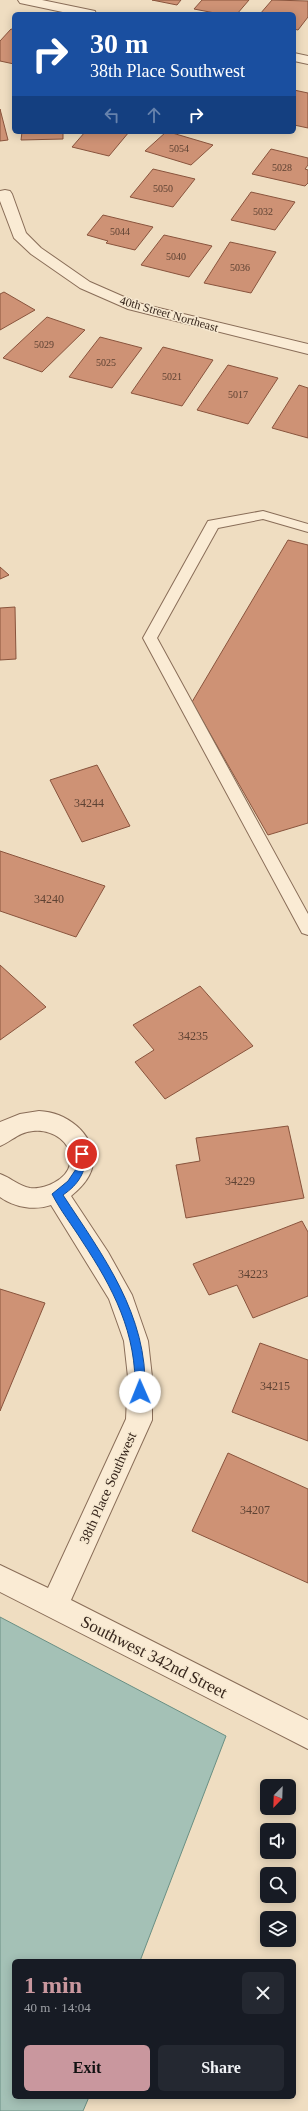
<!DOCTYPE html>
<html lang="en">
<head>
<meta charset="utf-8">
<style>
	body { margin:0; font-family:Georgia,serif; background:#242831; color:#f1f3f6; height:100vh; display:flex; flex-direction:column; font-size:15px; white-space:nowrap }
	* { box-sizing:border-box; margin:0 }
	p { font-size:13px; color:#9ea1a6 }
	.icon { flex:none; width:22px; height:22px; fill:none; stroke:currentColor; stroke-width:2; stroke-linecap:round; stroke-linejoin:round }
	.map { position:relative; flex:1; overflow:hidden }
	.panel { position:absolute; left:12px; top:1959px; width:284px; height:140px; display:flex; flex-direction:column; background:#171b24; border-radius:6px; box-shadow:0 2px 10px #0003 }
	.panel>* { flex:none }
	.banner { position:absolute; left:12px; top:12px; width:284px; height:122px; border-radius:6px; box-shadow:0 2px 10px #0003; background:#1a4fa0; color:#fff; overflow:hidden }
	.needle { width:26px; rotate:203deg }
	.fabs { position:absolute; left:260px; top:1779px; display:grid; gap:8px }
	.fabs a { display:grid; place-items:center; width:36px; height:36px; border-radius:6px; background:#171b24; box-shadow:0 2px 10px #0003; font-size:20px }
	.pin { position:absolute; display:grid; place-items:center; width:34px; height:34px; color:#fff; margin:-17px; border:2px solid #fff; border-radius:50%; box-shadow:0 1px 4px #0007 }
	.me { position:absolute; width:44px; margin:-22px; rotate:359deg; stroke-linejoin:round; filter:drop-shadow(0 0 3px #0008) }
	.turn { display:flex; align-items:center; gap:14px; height:84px; padding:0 12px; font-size:18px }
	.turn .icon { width:52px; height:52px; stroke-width:2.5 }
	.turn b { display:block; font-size:28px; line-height:34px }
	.lanes { display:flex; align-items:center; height:38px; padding:0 12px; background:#0003; justify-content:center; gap:20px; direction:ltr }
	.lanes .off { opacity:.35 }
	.round { display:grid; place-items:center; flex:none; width:42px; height:42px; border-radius:6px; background:#242831 }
	.overview { display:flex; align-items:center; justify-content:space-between; height:68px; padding:0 12px }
	h1 { font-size:24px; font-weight:700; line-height:30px; color:#c9979e }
	.cta { display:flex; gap:8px; margin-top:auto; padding:8px 12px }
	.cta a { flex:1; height:46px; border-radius:6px; background:#c9979e; color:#111; font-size:16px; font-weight:700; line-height:46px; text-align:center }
	.cta a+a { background:#242831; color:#f1f3f6 }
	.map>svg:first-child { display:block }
	.water { fill:#a4c1b6; stroke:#6a8f83 }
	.building { fill:#ce9275; stroke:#89543d }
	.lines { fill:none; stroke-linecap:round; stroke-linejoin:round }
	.lane-casing { stroke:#896d58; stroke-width:2 }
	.street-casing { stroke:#896d58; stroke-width:2 }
	.lane { fill:#faebd4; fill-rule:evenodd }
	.street { fill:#faebd4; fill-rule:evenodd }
	.route { fill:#1a73e8; stroke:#114b97 }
	.labels { text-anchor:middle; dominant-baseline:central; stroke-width:3; stroke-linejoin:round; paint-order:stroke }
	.far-number-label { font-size:10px; fill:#5e4233 }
	.far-street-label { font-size:12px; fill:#38271d; stroke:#f6e8d0 }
	.number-label { font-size:12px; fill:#5e4233 }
	.street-label { font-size:14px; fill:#38271d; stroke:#f6e8d0 }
	.near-street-label { font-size:17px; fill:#38271d; stroke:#f6e8d0 }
</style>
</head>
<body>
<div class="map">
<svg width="308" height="2111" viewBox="0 0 308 2111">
	<rect width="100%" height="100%" fill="#efddc1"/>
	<path class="water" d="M0,1617l226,119 -86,225h-126v136h75l-6,14h-83z"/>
	<g class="building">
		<path d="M152,0h29l-4,5z"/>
		<path d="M202,0h47l-12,14h-17l-26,-5z"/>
		<path d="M272,0l36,1v16l-10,13 -4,-1v-15h-34z"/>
		<path d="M11,29l3,1v34l-14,-3v-20z"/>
		<path d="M294,90l14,3v35l-14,-3z"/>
		<path d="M0,109l8,31 -8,1z"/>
		<path d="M22,132h41v7l-42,1z"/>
		<path d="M85,132h44l-20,24 -37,-9z"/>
		<path d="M166,132h3l44,13 -22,20 -46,-14z"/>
		<path d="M271,149l37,9v7l-3,4 3,1v13l-3,3 -53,-12z"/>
		<path d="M153,169l42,10 -22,28 -43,-10z"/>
		<path d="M251,192l44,10 -20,28 -44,-10z"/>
		<path d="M103,215l50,12 -18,23 -29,-7 2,-2 -21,-6z"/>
		<path d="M164,235l48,11 -23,31 -48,-12z"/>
		<path d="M230,242l46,10 -25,41 -47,-10z"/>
		<path d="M4,292l31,18 -35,20v-36z"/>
		<path d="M47,317l38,13 -43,42 -39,-14z"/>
		<path d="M100,337l42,11 -30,40 -43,-11z"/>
		<path d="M163,347l50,13 -31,46 -51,-13z"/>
		<path d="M228,365l50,13 -30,46 -51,-14z"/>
		<path d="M299,385l9,3v50l-36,-10z"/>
		<path d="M288,540l20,5v278l-40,12 -76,-133z"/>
		<path d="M0,567l9,8 -9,4z"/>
		<path d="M15,607l1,52 -16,1v-52z"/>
		<path d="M97,765l33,61 -48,16 -32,-62z"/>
		<path d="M0,851l105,35 -29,51 -76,-26z"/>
		<path d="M0,965l46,42 -46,33z"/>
		<path d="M200,986l53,60 -88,53 -30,-37 19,-12 -21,-25z"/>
		<path d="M288,1126l16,72 -118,20 -10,-53 24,-4 -4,-23z"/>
		<path d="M302,1221l6,11v64l-55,22 -16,-33 -28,10 -16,-31z"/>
		<path d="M0,1289l45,14 -45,108z"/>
		<path d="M260,1343l48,17v81l-76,-29z"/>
		<path d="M228,1453l80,36v94l-116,-52z"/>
	</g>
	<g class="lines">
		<g class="lane-casing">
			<path id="lane" d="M263,511l45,13v8l-45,-13 -45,9 -61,110 151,276v21l-6,-2 -159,-295 65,-117z"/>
		</g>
		<g class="street-casing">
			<g id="street">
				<path d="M18,0h24l53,11 1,3h-24l-52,-11z"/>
				<path d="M294,53l14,3v8l-14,-3z"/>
				<path d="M5,190l5,1 2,3 14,39 15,15 49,34 48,21 170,41v10l-180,-45 -48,-21 -49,-34 -17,-16 -14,-37v-10z"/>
				<path d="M39,1111c27,1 56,22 54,52 -1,13 -12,25 -22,33l37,56 24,43 16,46 4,36v43l-81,180 237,120v29l-308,-157v-27l48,23 78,-169 2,-42 -4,-36 -15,-42 -58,-94c-17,6 -37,2 -51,-8v-23c11,4 19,12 30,14 14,2 37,-8 40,-24 4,-22 -18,-35 -37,-33 -14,1 -21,10 -33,15v-24l20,-8z"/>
			</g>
		</g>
		<use href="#lane" class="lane"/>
		<use href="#street" class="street"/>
	</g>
	<path class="route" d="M82,1150l5,4c-2,19 -8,30 -24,41 40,61 85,120 82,197l-5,4 -5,-4c2,-59 -22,-104 -53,-151 -10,-16 -22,-31 -30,-47l16,-13 8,-12 2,-15z"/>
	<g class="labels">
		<g class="far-number-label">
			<text x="179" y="148">5054</text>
			<text x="282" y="167">5028</text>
			<text x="163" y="188">5050</text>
			<text x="263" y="211">5032</text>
			<text x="120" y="231">5044</text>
			<text x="176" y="256">5040</text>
			<text x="240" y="267">5036</text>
			<text x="44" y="344">5029</text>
			<text x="106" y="362">5025</text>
			<text x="172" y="376">5021</text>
			<text x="238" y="394">5017</text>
		</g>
		<g class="far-street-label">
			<text transform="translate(169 314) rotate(16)">40th Street Northeast</text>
		</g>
		<g class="number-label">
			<text x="89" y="803">34244</text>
			<text x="49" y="899">34240</text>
			<text x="193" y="1036">34235</text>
			<text x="240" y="1181">34229</text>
			<text x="253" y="1274">34223</text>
			<text x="275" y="1386">34215</text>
			<text x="255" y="1510">34207</text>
		</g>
		<g class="street-label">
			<text transform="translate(108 1488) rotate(-66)">38th Place Southwest</text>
		</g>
		<g class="near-street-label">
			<text transform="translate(154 1657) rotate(27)">Southwest 342nd Street</text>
		</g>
	</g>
</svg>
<div class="fabs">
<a><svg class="needle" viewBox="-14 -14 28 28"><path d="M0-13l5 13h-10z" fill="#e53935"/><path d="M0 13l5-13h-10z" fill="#9ea1a6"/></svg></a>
<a><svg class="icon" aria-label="sound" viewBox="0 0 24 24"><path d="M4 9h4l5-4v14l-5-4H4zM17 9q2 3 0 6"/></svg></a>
<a><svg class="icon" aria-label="search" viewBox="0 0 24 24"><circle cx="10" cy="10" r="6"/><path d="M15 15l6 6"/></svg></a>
<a><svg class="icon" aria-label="layers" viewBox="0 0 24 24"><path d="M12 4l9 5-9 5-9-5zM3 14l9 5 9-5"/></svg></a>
</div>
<div class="pin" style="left:82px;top:1154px;background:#d93025"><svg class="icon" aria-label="arrive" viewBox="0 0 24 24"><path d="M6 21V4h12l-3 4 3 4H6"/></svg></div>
<svg class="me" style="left:140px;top:1392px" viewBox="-20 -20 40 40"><circle r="19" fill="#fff"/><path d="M0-13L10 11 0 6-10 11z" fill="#1a73e8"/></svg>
<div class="banner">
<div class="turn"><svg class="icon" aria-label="right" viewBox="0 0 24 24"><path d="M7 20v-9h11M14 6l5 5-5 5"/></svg><div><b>30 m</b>38th Place Southwest</div></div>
<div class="lanes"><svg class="icon off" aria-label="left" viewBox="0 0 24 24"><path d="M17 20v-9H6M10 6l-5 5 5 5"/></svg><svg class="icon off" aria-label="ahead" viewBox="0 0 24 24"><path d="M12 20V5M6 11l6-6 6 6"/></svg><svg class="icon" aria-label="right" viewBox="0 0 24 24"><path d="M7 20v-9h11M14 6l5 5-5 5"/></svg></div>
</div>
<section class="panel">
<div class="overview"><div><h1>1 min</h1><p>40 m · 14:04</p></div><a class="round"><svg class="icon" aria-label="close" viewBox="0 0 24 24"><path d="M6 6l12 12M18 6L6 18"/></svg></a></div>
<div class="cta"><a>Exit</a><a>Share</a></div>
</section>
</div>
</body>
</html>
